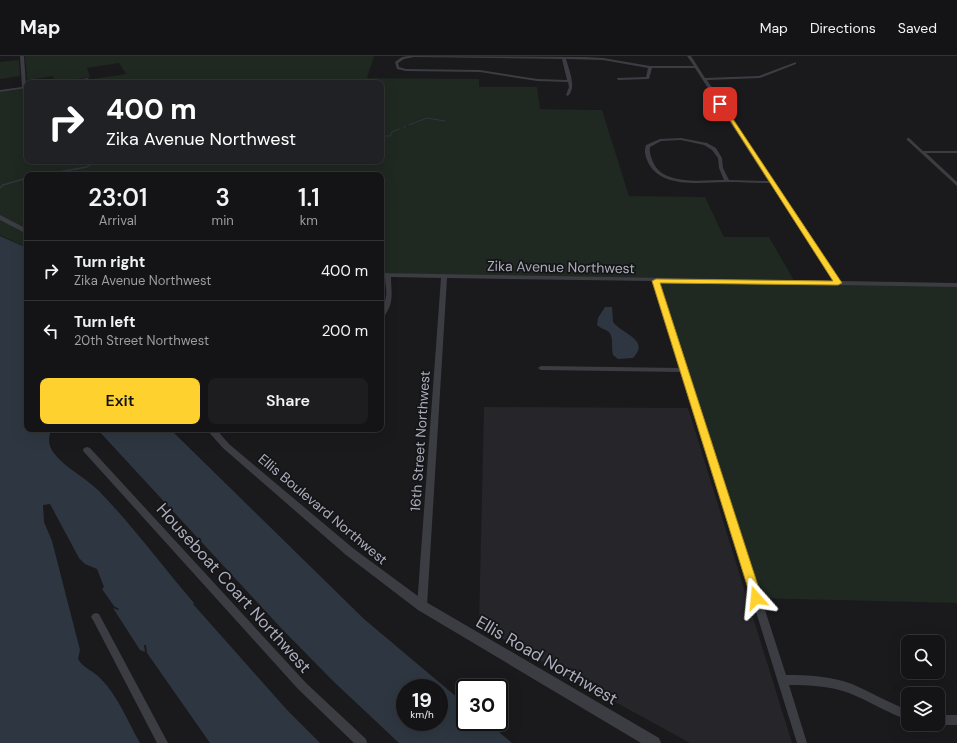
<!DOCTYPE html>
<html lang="en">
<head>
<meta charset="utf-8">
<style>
	body { margin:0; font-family:"DM Sans",sans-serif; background:#1d1c1e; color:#f1f3f6; height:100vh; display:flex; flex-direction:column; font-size:15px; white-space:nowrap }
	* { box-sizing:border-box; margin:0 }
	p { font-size:13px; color:#9d9ea0 }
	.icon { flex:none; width:22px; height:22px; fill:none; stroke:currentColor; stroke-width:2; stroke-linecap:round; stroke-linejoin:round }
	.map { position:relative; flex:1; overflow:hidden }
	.side { position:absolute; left:24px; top:116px; width:360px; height:260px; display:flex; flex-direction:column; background:#141315; border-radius:8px; box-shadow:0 4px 16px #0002,0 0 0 1px #333234 }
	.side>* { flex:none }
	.banner { position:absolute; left:24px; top:24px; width:360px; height:84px; border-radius:8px; box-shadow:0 4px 16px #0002,0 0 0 1px #333234; background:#202124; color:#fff; overflow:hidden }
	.fabs { position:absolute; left:901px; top:579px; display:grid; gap:8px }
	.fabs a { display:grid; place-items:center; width:44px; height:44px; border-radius:8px; background:#141315; box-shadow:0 4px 16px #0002,0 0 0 1px #333234; font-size:20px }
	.speed { position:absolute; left:396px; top:623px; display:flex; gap:8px; font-size:20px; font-weight:700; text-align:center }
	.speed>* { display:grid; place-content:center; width:52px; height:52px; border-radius:50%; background:#141315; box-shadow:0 4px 16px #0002,0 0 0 1px #333234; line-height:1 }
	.speed small { font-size:10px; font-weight:400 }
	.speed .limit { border:2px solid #111; border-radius:6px; background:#fff; color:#111 }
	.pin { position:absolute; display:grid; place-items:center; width:34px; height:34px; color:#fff; margin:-17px; border-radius:8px; box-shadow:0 2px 6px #0006 }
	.me { position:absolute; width:44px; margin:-22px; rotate:342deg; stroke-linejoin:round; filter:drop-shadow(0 0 3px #0008) }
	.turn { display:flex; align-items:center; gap:14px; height:84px; padding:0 16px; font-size:18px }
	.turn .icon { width:52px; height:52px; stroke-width:2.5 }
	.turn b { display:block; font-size:28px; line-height:34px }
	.eta { display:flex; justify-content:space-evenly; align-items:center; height:68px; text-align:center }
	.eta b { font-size:24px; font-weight:600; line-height:28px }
	.cta { display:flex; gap:8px; margin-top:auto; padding:8px 16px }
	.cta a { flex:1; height:46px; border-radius:8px; background:#fed12f; color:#111; font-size:16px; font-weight:600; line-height:46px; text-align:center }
	.cta a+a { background:#1d1c1e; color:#f1f3f6 }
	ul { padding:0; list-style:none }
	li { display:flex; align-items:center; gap:12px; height:60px; padding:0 16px; border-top:1px solid #333234 }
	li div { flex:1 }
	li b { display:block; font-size:15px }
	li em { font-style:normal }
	header { display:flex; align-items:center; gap:24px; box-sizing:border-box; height:56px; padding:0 20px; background:#141315; border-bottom:1px solid #333234 }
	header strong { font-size:19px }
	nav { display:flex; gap:22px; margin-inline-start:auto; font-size:14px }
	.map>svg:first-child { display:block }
	.built { fill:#262529 }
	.green { fill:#1f2821 }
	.water { fill:#2e3741; fill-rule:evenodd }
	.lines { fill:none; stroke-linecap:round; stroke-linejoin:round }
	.stream-far1 { stroke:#2e3741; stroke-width:1 }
	.stream { stroke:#2e3741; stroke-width:1.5 }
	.minor { fill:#3c3c43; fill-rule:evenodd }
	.tertiary { fill:#3c3c43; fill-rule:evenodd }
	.route { fill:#fed12f; stroke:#a5881f }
	.labels { text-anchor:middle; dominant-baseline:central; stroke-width:3.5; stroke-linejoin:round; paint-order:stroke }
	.street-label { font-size:14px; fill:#abaebc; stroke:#151417 }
	.near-street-label { font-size:17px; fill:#abaebc; stroke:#151417 }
</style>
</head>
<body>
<header>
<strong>Map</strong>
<nav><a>Map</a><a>Directions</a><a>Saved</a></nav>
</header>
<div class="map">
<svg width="957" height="687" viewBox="0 0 957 687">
	<rect width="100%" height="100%" fill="#1a191c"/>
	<path class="built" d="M484,351l204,1 104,335h-102l-135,-74 -76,-44z"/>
	<g class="green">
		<path d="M25,0h349l-7,22 112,1v8h58l3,22 62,1 27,86 76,1 19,40h45l26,45 162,3v318l-200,-5 -101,-317 -275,-8v-98h-354v73l-27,-13v-143l27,-4v73h354v-78h-315l60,-9 -7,-11 -32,5 3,9 -36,6h-26l26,-4 -1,-3 -26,4z"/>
		<path d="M19,4l1,16 -20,3v-17z"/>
	</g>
	<g class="water">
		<path d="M0,180l27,12v181h25c-4,7 -4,16 1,23 12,16 32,25 46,39 34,35 63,75 95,112l-1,1 95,107 32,32h-110l-63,-90 -1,-8h-2l1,7 -5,-2 -27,-42 5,2 1,-1 -5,-3 -12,-17 2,-2 -7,-18 -12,-5 -6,-6 -29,-54 -7,1 1,17 8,19 28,109 -2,9c7,11 15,11 23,20 17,17 27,43 39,64h-140z"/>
		<path d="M605,251h7l1,15c9,12 38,18 20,36l-15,1 -5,-4c-2,-7 1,-17 -4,-23 -4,-3 -8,-3 -12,-7l1,-7z"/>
		<path d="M97,373h73l194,190 101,85v18h22l25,21h-113l-66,-62 -53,-54zM405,632h34v34h-34z"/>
	</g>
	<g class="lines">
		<g class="stream-far1">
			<path d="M409,69l18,-7 18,3"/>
			<path d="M404,72l1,-2"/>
			<path d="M381,80h9l2,-4 7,-3"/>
		</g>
		<g class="stream">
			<path d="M41,119l46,-8 9,-6"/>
			<path d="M0,132l3,-3 24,-7"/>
		</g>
		<g class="minor">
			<path d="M20,0h4l2,30h1v2l-27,4v-2l22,-3z"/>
			<path d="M408,0l177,1 18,1 47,8h44l-7,-10h4l14,22 54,-2 37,-14v2l-36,14 -53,2 133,201 117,2v4l-298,-5 127,393c23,0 44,1 66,9 19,8 37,19 56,26v10c-20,-7 -39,-19 -59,-27 -19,-7 -39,-8 -60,-8l18,58h-10l-116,-371 -140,-2 -3,-2 3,-2 139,2 -27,-87 -206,-3 -20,328 -2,3 -3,1 -3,-1 -2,-3 24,-328 -50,-1c0,17 4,25 -8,41l-2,1c0,-8 4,-15 5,-23 1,-6 -1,-13 -1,-19h-4v-4l453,8 -64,-98c-14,0 -28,-1 -43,-1 -25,0 -68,8 -80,-22 -2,-6 -3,-9 -1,-15l14,-6 21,-1 26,5 9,5 6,10 1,10 6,12 39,1 -73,-113h-43l-3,11 -31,1 -1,-2 29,-1 2,-9 -45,-8 -37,-1c3,11 11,29 2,37l-2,-1 3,-8 -1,-5 -31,-1 -57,-9 -74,-1 -9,-2 -2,-7 7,-5zM414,1l148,2 5,21 -30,-1 -57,-9 -74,-1 -7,-2 -1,-4 6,-4zM681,84l23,5 8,5 6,8 1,10 5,12c-21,0 -61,6 -71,-18 -2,-5 -4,-10 -3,-15l11,-6z"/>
			<path d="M88,22l1,2 -22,3h-10z"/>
			<path d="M907,82h2l14,13h34v2h-31l31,29v4l-50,-46z"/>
			<path d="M87,391l3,1 216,235 60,56 1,4h-13l-56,-54 -214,-237 -1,-2 1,-2z"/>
			<path d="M96,557l3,1 69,129h-11l-64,-123 -2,-3 2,-3z"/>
			<path d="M938,659h19v10h-19l-3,-1h3z"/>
		</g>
		<g class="tertiary">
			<path d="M0,159l27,14v5l-27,-14z"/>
			<path d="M206,373h10l13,15 125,105 72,53 233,136 2,5h-20l-223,-133 -72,-55 -123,-107z"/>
		</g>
	</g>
	<path class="route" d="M719,47l4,1 119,179 -4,2 -178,-2 102,315 -1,4 -5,1 -4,-1 -1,-4 -99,-317 4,-2 177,2z"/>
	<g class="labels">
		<g class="street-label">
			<text transform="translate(561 211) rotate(1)">Zika Avenue Northwest</text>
			<text transform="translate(420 385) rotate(-86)">16th Street Northwest</text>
			<text transform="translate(323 453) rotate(40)">Ellis Boulevard Northwest</text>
		</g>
		<g class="near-street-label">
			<text transform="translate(234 532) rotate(48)">Houseboat Coart Northwest</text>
			<text transform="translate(547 604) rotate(30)">Ellis Road Northwest</text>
		</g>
	</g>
</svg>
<div class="fabs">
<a><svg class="icon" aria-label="search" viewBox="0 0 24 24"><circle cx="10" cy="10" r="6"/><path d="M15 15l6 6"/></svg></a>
<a><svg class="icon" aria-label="layers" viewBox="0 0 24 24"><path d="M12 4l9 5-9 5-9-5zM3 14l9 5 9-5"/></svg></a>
</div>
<div class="speed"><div>19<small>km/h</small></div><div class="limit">30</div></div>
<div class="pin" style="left:720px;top:48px;background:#d93025"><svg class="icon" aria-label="arrive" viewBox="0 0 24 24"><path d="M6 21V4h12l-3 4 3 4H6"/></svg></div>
<svg class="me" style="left:756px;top:542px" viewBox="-20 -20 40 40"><path d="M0-17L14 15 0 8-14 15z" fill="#fed12f" stroke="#fff" stroke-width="4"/></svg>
<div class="banner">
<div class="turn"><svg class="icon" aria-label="right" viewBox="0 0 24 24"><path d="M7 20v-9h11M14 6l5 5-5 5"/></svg><div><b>400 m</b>Zika Avenue Northwest</div></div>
</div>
<section class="side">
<div class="eta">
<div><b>23:01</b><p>Arrival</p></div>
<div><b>3</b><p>min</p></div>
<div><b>1.1</b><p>km</p></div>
</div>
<ul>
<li><svg class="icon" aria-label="right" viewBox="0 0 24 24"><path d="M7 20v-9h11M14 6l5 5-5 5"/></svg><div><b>Turn right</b><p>Zika Avenue Northwest</p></div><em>400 m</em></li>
<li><svg class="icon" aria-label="left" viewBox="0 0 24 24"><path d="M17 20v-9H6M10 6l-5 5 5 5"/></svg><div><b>Turn left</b><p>20th Street Northwest</p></div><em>200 m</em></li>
</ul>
<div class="cta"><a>Exit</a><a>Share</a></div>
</section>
</div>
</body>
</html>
